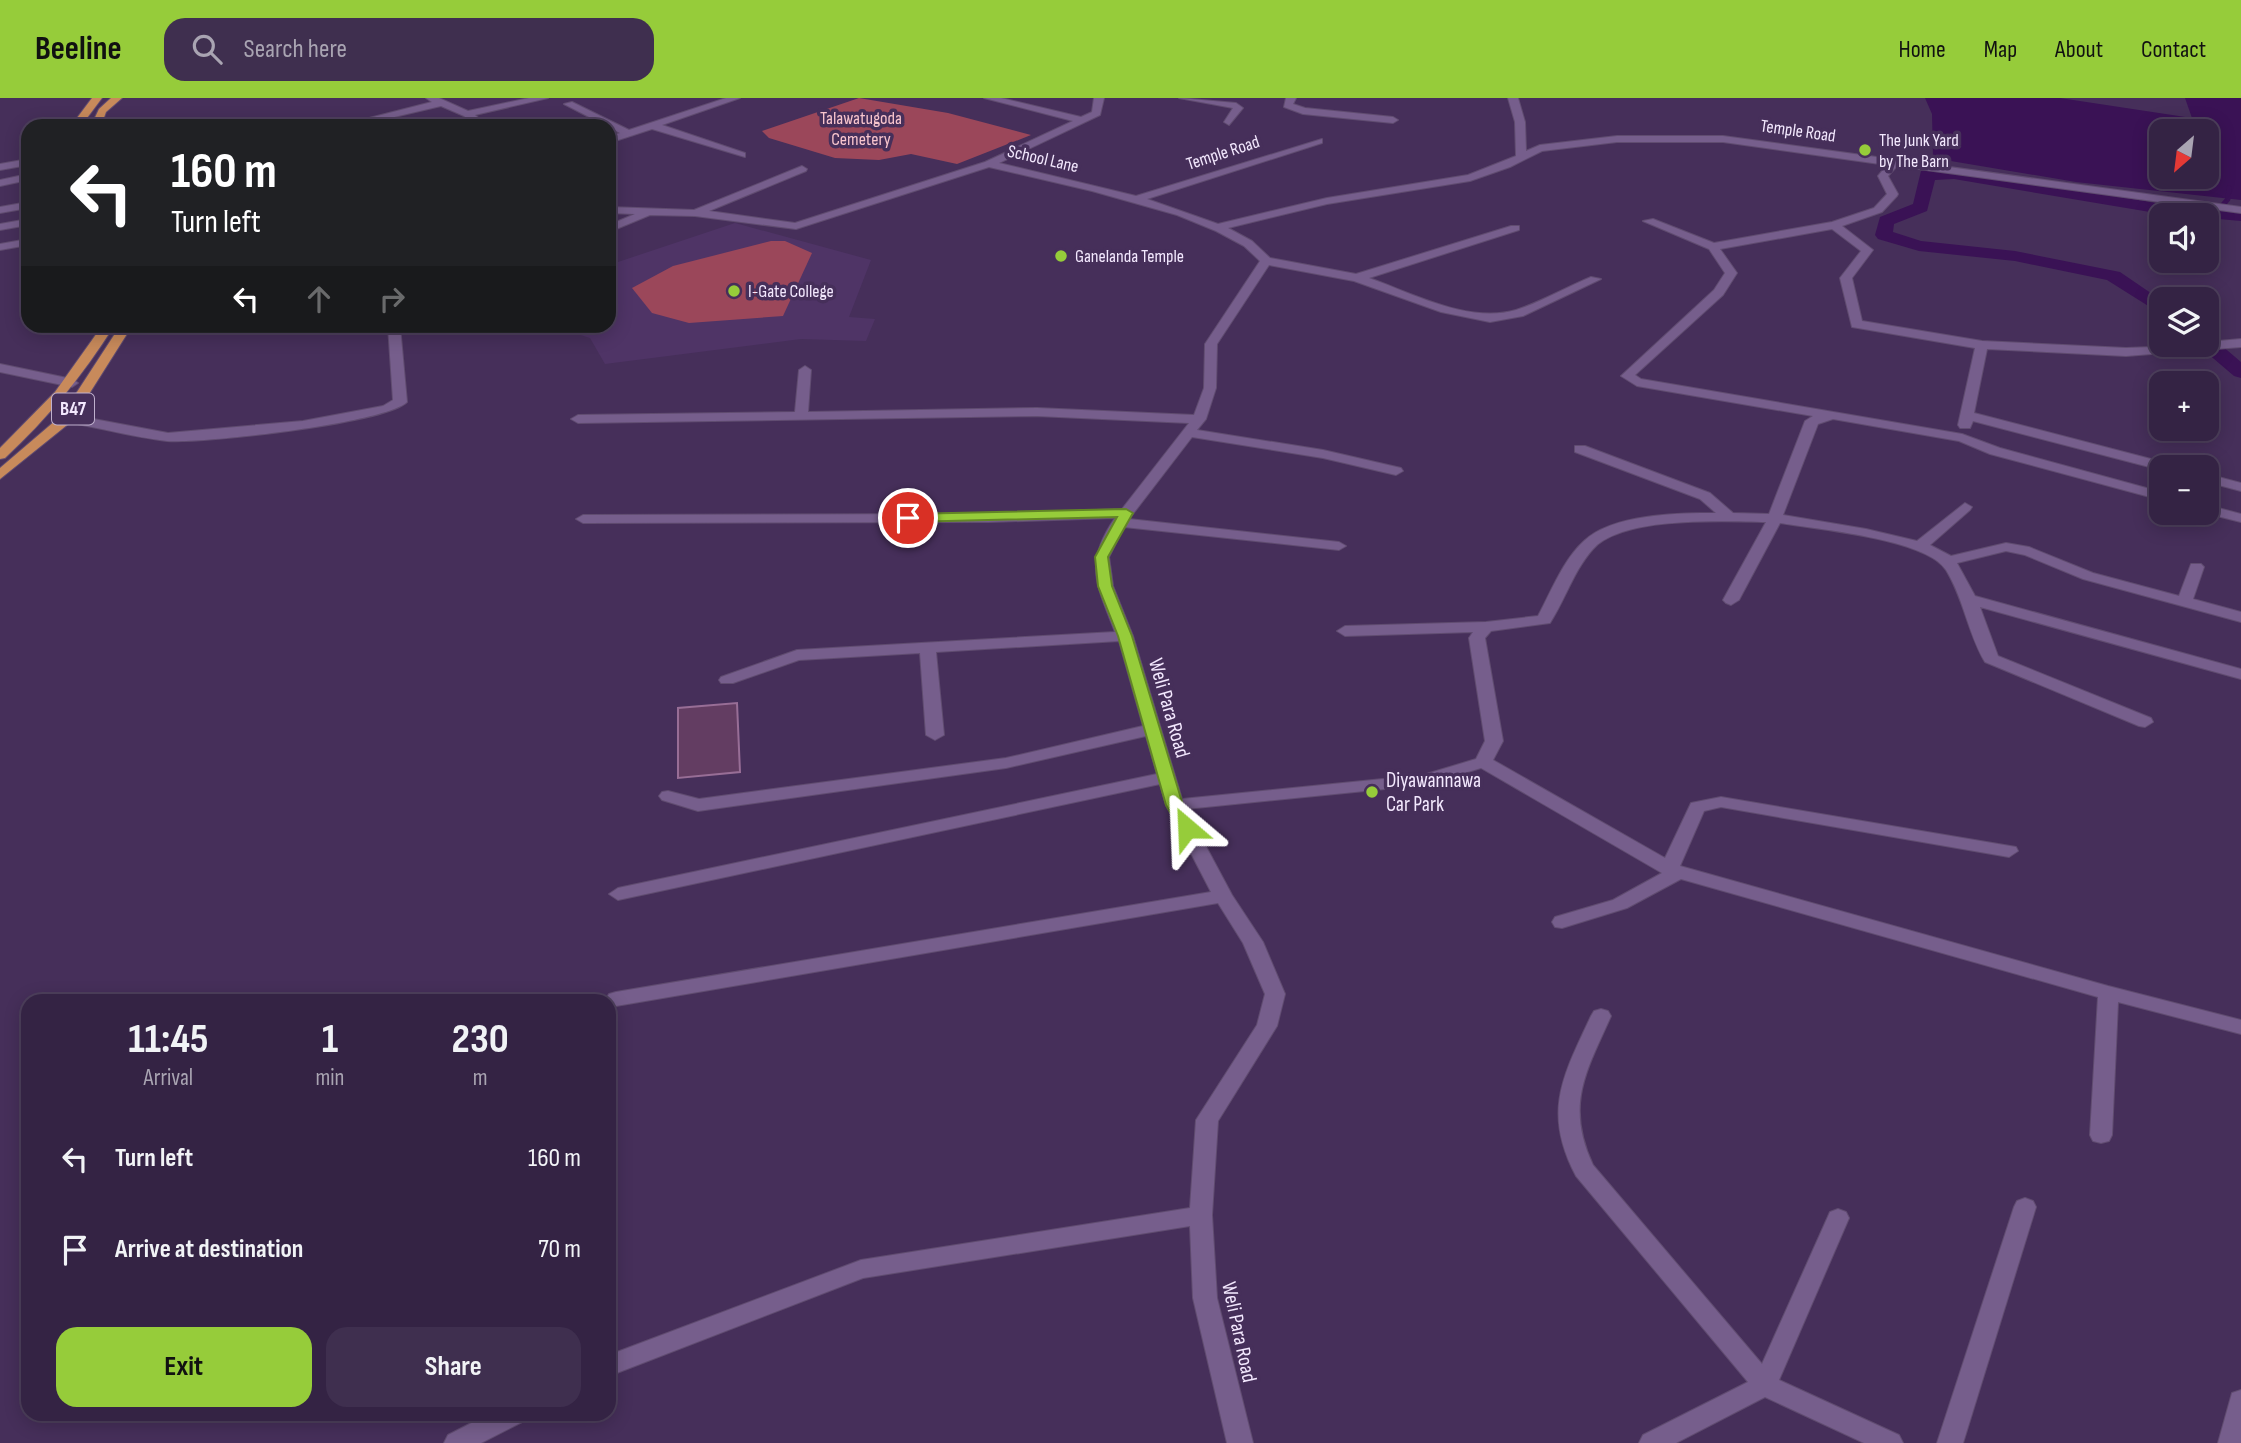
<!DOCTYPE html>
<html lang="en">
<head>
<meta charset="utf-8">
<style>
	body { margin:0; font-family:"Sofia Sans Condensed",sans-serif; background:#3f2f4f; color:#f1f3f6; height:100vh; display:flex; flex-direction:column; font-size:26px; white-space:nowrap }
	* { box-sizing:border-box; margin:0 }
	p { font-size:23px; color:#a9a4b2 }
	.icon { flex:none; width:38px; height:38px; fill:none; stroke:currentColor; stroke-width:2; stroke-linecap:round; stroke-linejoin:round }
	.map { position:relative; flex:1; overflow:hidden }
	.drawer { position:absolute; left:21px; top:896px; width:595px; height:427px; display:flex; flex-direction:column; background:#342344; border-radius:21px; box-shadow:0 4px 18px #0003,0 0 0 2px #4e405d }
	.drawer>* { flex:none }
	.top-card { position:absolute; left:21px; top:21px; width:595px; height:214px; border-radius:21px; box-shadow:0 4px 18px #0003,0 0 0 2px #4e405d; background:#202124; color:#fff; overflow:hidden }
	.needle { width:46px; rotate:208deg }
	.tools { position:absolute; left:2149px; top:21px; display:grid; gap:14px }
	.tools a { display:grid; place-items:center; width:70px; height:70px; border-radius:14px; background:#342344; box-shadow:0 4px 18px #0003,0 0 0 2px #4e405d; font-size:35px }
	.pin { position:absolute; display:grid; place-items:center; width:60px; height:60px; color:#fff; margin:-30px; border:4px solid #fff; border-radius:50%; box-shadow:0 2px 7px #0007 }
	.me { position:absolute; width:77px; margin:-38px; rotate:334deg; stroke-linejoin:round; filter:drop-shadow(0 0 5px #0008) }
	.turn { display:flex; align-items:center; gap:24px; height:147px; padding:0 35px; font-size:32px }
	.turn .icon { width:91px; height:91px; stroke-width:2.5 }
	.turn b { display:block; font-size:49px; line-height:60px }
	.lanes { display:flex; align-items:center; height:66px; padding:0 35px; background:#0003; justify-content:center; gap:35px; direction:ltr }
	.lanes .off { opacity:.35 }
	.eta { display:flex; justify-content:space-evenly; align-items:center; height:119px; text-align:center }
	.eta b { font-size:42px; font-weight:700; line-height:49px }
	.action { display:flex; gap:14px; margin-top:auto; padding:14px 35px }
	.action a { flex:1; height:80px; border-radius:21px; background:#96cc3a; color:#111; font-size:28px; font-weight:700; line-height:80px; text-align:center }
	.action a+a { background:#3f2f4f; color:#f1f3f6 }
	ul { padding:0; list-style:none }
	li { display:flex; align-items:center; gap:21px; height:91px; padding:0 35px }
	li div { flex:1 }
	li b { display:block; font-size:26px }
	li em { font-style:normal }
	header { display:flex; align-items:center; gap:42px; box-sizing:border-box; height:98px; padding:0 35px; background:#96cc3a; color:#111 }
	header strong { font-size:33px }
	nav { display:flex; gap:38px; margin-inline-start:auto; font-size:24px }
	.search { width:490px; height:63px; background:#3f2f4f; display:flex; align-items:center; gap:18px; box-sizing:border-box; padding:0 24px; border-radius:21px; color:#a9a4b2; font-size:26px }
	.map>svg:first-child { display:block }
	.built { fill:#4f3466 }
	.green { fill:#9b475a }
	.water { fill:#3a1255; fill-rule:evenodd }
	.lines { fill:none; stroke-linecap:round; stroke-linejoin:round }
	.stream { stroke:#3a1255; stroke-width:5 }
	.canal { fill:#3a1255; fill-rule:evenodd }
	.building { fill:#633d62; stroke:#986e96; stroke-width:2 }
	.minor-casing { stroke:#604c70; stroke-width:2 }
	.primary-casing { stroke:#604c70; stroke-width:2 }
	.minor { fill:#765e8c; fill-rule:evenodd }
	.primary { fill:#c88a5b; fill-rule:evenodd }
	.route { fill:#96cc3a; stroke:#628526; stroke-width:2 }
	.poi-dot { fill:#96cc3a; stroke:#462f5a; stroke-width:2.5 }
	.labels { text-anchor:middle; dominant-baseline:central; stroke-width:7; stroke-linejoin:round; paint-order:stroke }
	.far-park-label { font-size:18px; fill:#f8c5cd; stroke:#462f5a }
	.far-street-label { font-size:18px; fill:#f3e8fe; stroke:#462f5a }
	.far-poi-label { font-size:18px; fill:#f3e8fe; stroke:#462f5a; text-anchor:start }
	.shield { fill:#462f5a; stroke:#bfb0cd; stroke-width:2 }
	.shield-label { font-size:19px; font-weight:bold; fill:#f3e8fe }
	.street-label { font-size:21px; fill:#f3e8fe; stroke:#462f5a }
	.poi-label { font-size:21px; fill:#f3e8fe; stroke:#462f5a; text-anchor:start }
</style>
</head>
<body>
<header>
<strong>Beeline</strong>
<div class="search"><svg class="icon" aria-label="search" viewBox="0 0 24 24"><circle cx="10" cy="10" r="6"/><path d="M15 15l6 6"/></svg>Search here</div>
<nav><a>Home</a><a>Map</a><a>About</a><a>Contact</a></nav>
</header>
<div class="map">
<svg width="2241" height="1345" viewBox="0 0 2241 1345">
	<rect width="100%" height="100%" fill="#462f5a"/>
	<path class="built" d="M735,125l136,37 -22,57 26,2 -9,22 -65,-2 -196,25 -15,-26 -38,-12h57v-61z"/>
	<g class="green">
		<path d="M859,0l89,15 83,22 -74,29 -46,-10 -32,6 -44,-2 -66,-20 -7,-7z"/>
		<path d="M771,143h14l27,12 -29,63 -94,7 -37,-10 -20,-25 41,-22z"/>
	</g>
	<path class="water" d="M1925,0h135l132,20 -7,-20h56v102l-165,-18 -143,-24 -1,-44zM2161,33h46v46h-46z"/>
	<g class="lines">
		<path class="stream" d="M2215,116l13,-15 1,-11"/>
		<g class="canal">
			<path d="M1954,71l208,35 79,7v10l-34,-3v-3l-45,-1 -208,-35 -19,1 -8,31 -33,13 -1,8 28,9 94,10 105,21 41,28v14l-54,-34 -92,-19 -96,-10 -41,-12 -3,-4 5,-18 33,-13 8,-33z"/>
			<path d="M2207,239l7,2 27,23v16l-7,-2 -34,-29 -2,-2h9z"/>
		</g>
	</g>
	<path class="building" d="M737,605l3,69 -62,6v-70z"/>
	<g class="lines">
		<g class="minor-casing">
			<g id="minor">
				<path d="M426,0h13l29,13 61,-13h19l-73,17 12,11h-11l-12,-10 -23,-10 -85,20h-18l94,-24z"/>
				<path d="M726,0h14l-78,27 83,28v4l-93,-28 -43,14v-6l11,-4 -56,-29 8,-2 57,28z"/>
				<path d="M984,0h17l80,19 11,-5 2,-14h10l-4,17 -101,48 137,33 186,-57v4l-175,56 71,25 109,-26 141,-23 48,-19 -1,-34 -7,-24h10l7,24 1,29 14,-6 77,-9h106l518,71v6l-344,-47 -9,10 10,18 -1,2 -15,16 -40,14 31,24 -21,28 10,43 120,20 144,7 81,-3v-3l34,-3v8l-115,9 -139,-7 -13,64 196,51 2,3h-11v3l-188,-49 -3,7h-10l-2,-3 17,-77 -123,-21 -12,-49 21,-27 -29,-22 -112,20 17,24 -14,22 -88,80 6,4 321,55 38,14 161,44v8l-171,-46 -31,-13 -126,-22 -15,5 -35,91 83,14 51,12 48,-38 7,4 -2,3 -40,35 21,11 55,-13 23,4 64,26 86,23 12,-32h10l3,3 -11,32 48,13v10l-158,-43 -58,-24 -19,-4 -49,12 18,33 266,73v10l-261,-72 18,49 153,62 2,4 -8,5 -6,-1 -154,-64c-17,-28 -21,-63 -39,-92 -19,-31 -130,-41 -166,-47l-41,77 -8,5 -5,-2 -3,-3 43,-78c-42,-1 -144,-6 -173,27 -19,21 -28,51 -43,74l-59,8 -6,7 18,103 -10,19 172,98 26,-55 30,-6 295,50 2,4 -9,6 -288,-50 -17,4 -24,55 428,120 133,34v14l-123,-32 -6,133 -3,6 -8,2 -8,-2 -3,-6 8,-138 -417,-118 -54,29 -65,20 -7,-1 -3,-5 3,-5 58,-17 49,-27 -181,-105 -56,17 -239,24 46,86 31,47 22,52 -8,32 -59,95 -6,94 5,83 36,145h-26l-34,-145 -3,-72 -327,52 -254,98v-21l252,-95 329,-52 6,-88 61,-95 8,-31 -22,-51 -25,-40 -602,103 -7,-2 -3,-5 3,-5 7,-2 595,-100 -45,-87 -6,-21 -542,116 -9,-6 9,-6 539,-114 -11,-38 -140,32 -308,43 -36,-11 -3,-4 3,-4 6,-1 31,8 307,-41 137,-32 -24,-85 -183,11 8,83 -9,5 -9,-5 -6,-82 -121,7 -66,23h-12l-2,-3 2,-3 76,-27 318,-18c-18,-47 -32,-68 0,-114l-126,4 -406,1 -7,-4 7,-4 406,-1 133,-5 67,-86 -152,-7 -459,7 -7,-4 7,-4 217,-3 4,-42 6,-4 6,4 -3,42 229,-4 157,7 10,-27 1,-44 55,-83 -16,-15 -28,-15 -39,-16 -85,-24 -103,-24 -193,62 -101,-13 -45,-1 -41,17v-7l26,-11 -26,-1v-6l85,3 108,-44 5,3 -1,2 -97,40 86,12 190,-61 88,-41zM1617,44h106l164,23 -9,11 9,18 -13,14 -42,14 -118,21 -61,-24 -10,2 66,28 16,24 -11,17 -93,86 16,10 176,30 -8,5 -36,93 -36,-1 -23,-20 -125,-47h-10v6l125,47 16,14c-38,0 -104,1 -132,28 -21,19 -33,51 -46,75l-52,6 -141,4 -8,5 8,5 128,-4 -4,6 16,103 -9,18 -53,16 -241,24 -49,-163 -20,-50 -4,-29 15,-30 215,23 7,-4 -7,-4 -210,-23 63,-82 131,21 73,17 7,-4 -2,-3 -78,-18 -126,-20 9,-11 10,-31 1,-44 52,-79 85,16 87,31 49,10 33,-6 78,-37 -10,-2c-24,10 -50,25 -75,33 -47,14 -104,-17 -147,-32l150,-48v-4h-8l-155,48 -86,-16 -18,-17 -24,-13 99,-24 143,-23 40,-14 32,-16z"/>
				<path d="M1179,0l57,5 7,5 -14,17 -5,-3 9,-14z"/>
				<path d="M1286,0h10l-3,6 12,4 88,9 5,3 -5,3 -90,-9 -19,-7z"/>
				<path d="M28,61v6l-28,5v-6z"/>
				<path d="M28,76v6l-28,6v-6z"/>
				<path d="M28,104v6l-28,5v-6z"/>
				<path d="M28,121v6l-28,5v-6z"/>
				<path d="M28,141v6l-28,5v-6z"/>
				<path d="M388,228h12l7,76c-21,21 -206,42 -240,39 -34,-4 -67,-13 -100,-19l-7,-4 7,-4 101,19 135,-12 80,-15 10,-6z"/>
				<path d="M0,266l72,15 6,4 -6,4 -72,-15z"/>
				<path d="M2207,376l34,9v8l-34,-9z"/>
				<path d="M2207,407l34,9v8l-36,-9z"/>
				<path d="M1601,911l7,2 3,5c-25,56 -46,89 -18,149l169,199 68,-152 8,-3 8,3 3,6 -70,162 120,55 4,8h-39l-99,-46 -89,46h-37l4,-8 105,-53 -172,-206c-34,-64 -13,-100 15,-160l3,-5z"/>
				<path d="M2025,1100l8,3 3,6 -73,236h-26l77,-236 3,-6z"/>
				<path d="M2241,1292v53h-23l14,-50z"/>
				<path d="M489,1316h37l-4,8 -41,21h-37l4,-8z"/>
			</g>
		</g>
		<g class="primary-casing">
			<g id="primary">
				<path d="M92,0h10l-21,28h-10z"/>
				<path d="M111,0h11l-16,14 -5,14h-10l8,-17z"/>
				<path d="M102,228h12c-31,49 -66,92 -109,132l-5,1v-11l55,-56z"/>
				<path d="M120,228h12l-60,95 -72,58v-11l62,-53z"/>
			</g>
		</g>
		<use href="#minor" class="minor"/>
		<use href="#primary" class="primary"/>
	</g>
	<path class="route" d="M1126,411l7,4 -25,44 4,29 20,50 51,169 12,23 -8,5 -6,-2 -15,-26 -48,-169 -20,-50 -3,-29 22,-40 -209,5 -7,-4 7,-4z"/>
	<g class="poi-dot">
		<circle cx="1865" cy="52" r="7"/>
		<circle cx="1061" cy="158" r="7"/>
		<circle cx="734" cy="193" r="7"/>
		<circle cx="1372" cy="694" r="7"/>
	</g>
	<g class="labels">
		<g class="far-park-label">
			<text x="861" y="20">Talawatugoda<tspan x="861" dy="21">Cemetery</tspan></text>
		</g>
		<g class="far-street-label">
			<text transform="translate(1798 33) rotate(8)">Temple Road</text>
			<text transform="translate(1223 55) rotate(-18)">Temple Road</text>
			<text transform="translate(1043 61) rotate(13)">School Lane</text>
		</g>
		<g class="far-poi-label">
			<text x="1879" y="42">The Junk Yard<tspan x="1879" dy="21">by The Barn</tspan></text>
			<text x="1075" y="158">Ganelanda Temple</text>
			<text x="748" y="193">I-Gate College</text>
		</g>
		<rect class="shield" x="52" y="295.5" width="42" height="31" rx="5"/>
		<g class="shield-label">
			<text x="73" y="311">B47</text>
		</g>
		<g class="street-label">
			<text transform="translate(1169 610) rotate(74)">Weli Para Road</text>
			<text transform="translate(1239 1234) rotate(78)">Weli Para Road</text>
		</g>
		<g class="poi-label">
			<text x="1386" y="682">Diyawannawa<tspan x="1386" dy="24">Car Park</tspan></text>
		</g>
	</g>
</svg>
<div class="tools">
<a><svg class="needle" viewBox="-14 -14 28 28"><path d="M0-13l5 13h-10z" fill="#e53935"/><path d="M0 13l5-13h-10z" fill="#a9a4b2"/></svg></a>
<a><svg class="icon" aria-label="sound" viewBox="0 0 24 24"><path d="M4 9h4l5-4v14l-5-4H4zM17 9q2 3 0 6"/></svg></a>
<a><svg class="icon" aria-label="layers" viewBox="0 0 24 24"><path d="M12 4l9 5-9 5-9-5zM3 14l9 5 9-5"/></svg></a>
<a>+</a>
<a>−</a>
</div>
<div class="pin" style="left:908px;top:420px;background:#d93025"><svg class="icon" aria-label="arrive" viewBox="0 0 24 24"><path d="M6 21V4h12l-3 4 3 4H6"/></svg></div>
<svg class="me" style="left:1187px;top:730px" viewBox="-20 -20 40 40"><path d="M0-17L14 15 0 8-14 15z" fill="#96cc3a" stroke="#fff" stroke-width="4"/></svg>
<div class="top-card">
<div class="turn"><svg class="icon" aria-label="left" viewBox="0 0 24 24"><path d="M17 20v-9H6M10 6l-5 5 5 5"/></svg><div><b>160 m</b>Turn left</div></div>
<div class="lanes"><svg class="icon" aria-label="left" viewBox="0 0 24 24"><path d="M17 20v-9H6M10 6l-5 5 5 5"/></svg><svg class="icon off" aria-label="ahead" viewBox="0 0 24 24"><path d="M12 20V5M6 11l6-6 6 6"/></svg><svg class="icon off" aria-label="right" viewBox="0 0 24 24"><path d="M7 20v-9h11M14 6l5 5-5 5"/></svg></div>
</div>
<section class="drawer">
<div class="eta">
<div><b>11:45</b><p>Arrival</p></div>
<div><b>1</b><p>min</p></div>
<div><b>230</b><p>m</p></div>
</div>
<ul>
<li><svg class="icon" aria-label="left" viewBox="0 0 24 24"><path d="M17 20v-9H6M10 6l-5 5 5 5"/></svg><div><b>Turn left</b></div><em>160 m</em></li>
<li><svg class="icon" aria-label="arrive" viewBox="0 0 24 24"><path d="M6 21V4h12l-3 4 3 4H6"/></svg><div><b>Arrive at destination</b></div><em>70 m</em></li>
</ul>
<div class="action"><a>Exit</a><a>Share</a></div>
</section>
</div>
</body>
</html>
